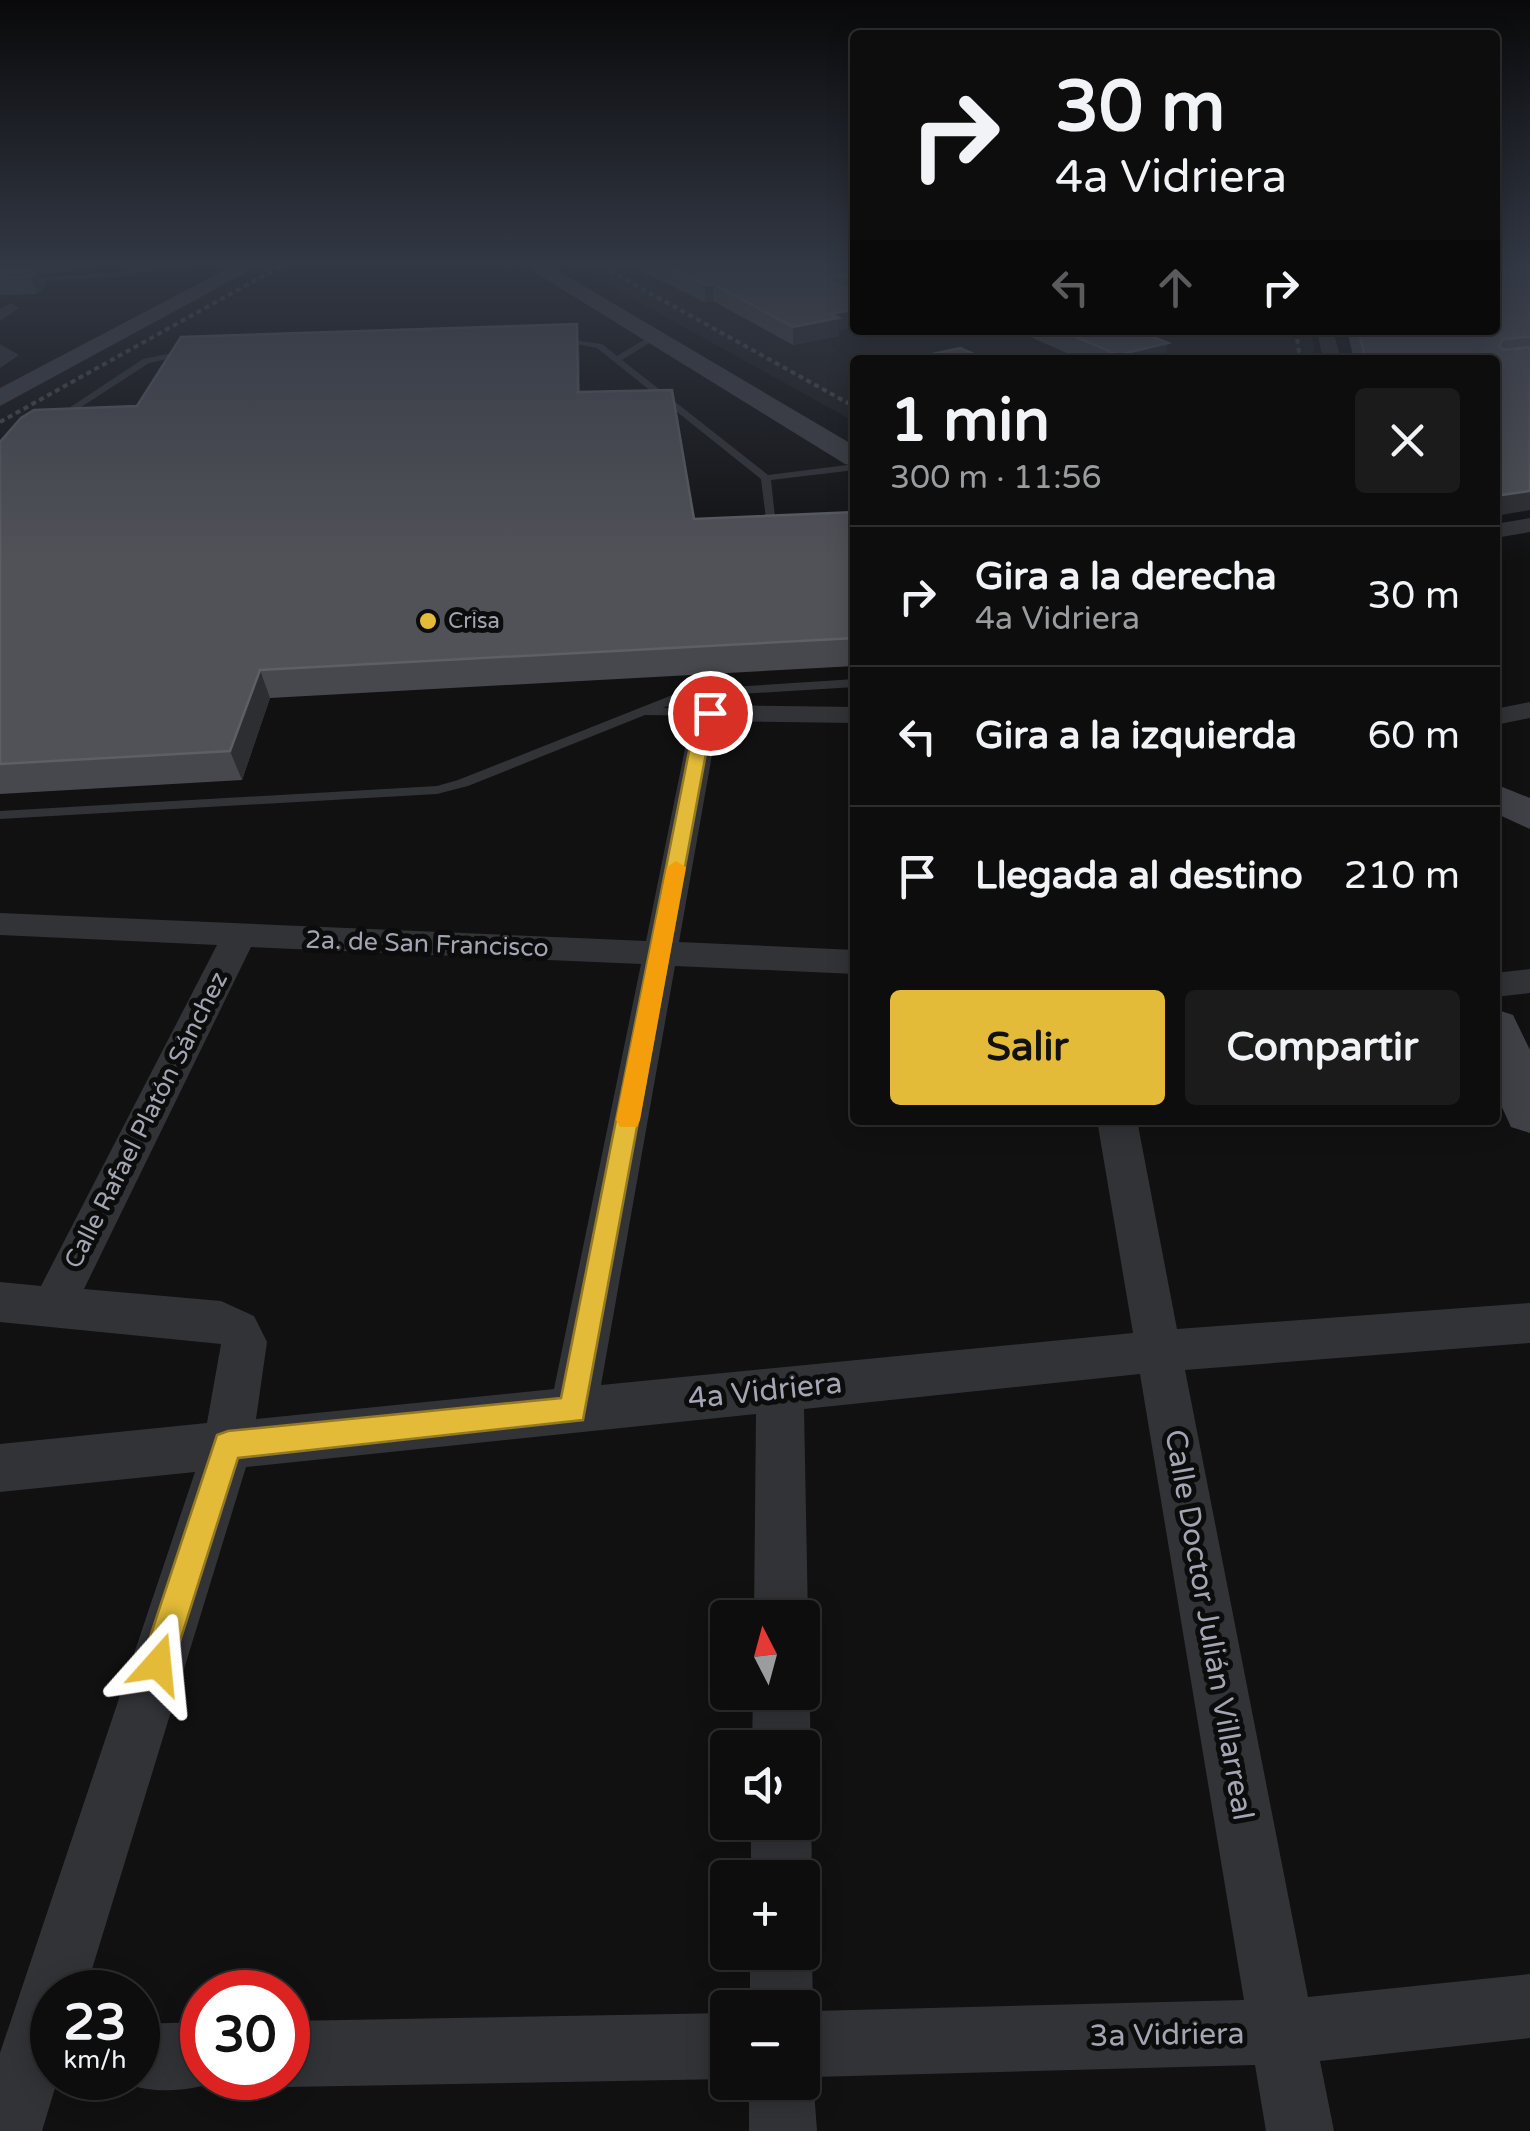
<!DOCTYPE html>
<html lang="es">
<head>
<meta charset="utf-8">
<style>
	body { margin:0; font-family:"Varela Round",sans-serif; background:#1b1b1c; color:#f1f3f6; height:100vh; display:flex; flex-direction:column; font-size:38px; white-space:nowrap }
	* { box-sizing:border-box; margin:0 }
	p { font-size:32px; color:#9a9c9e }
	.icon { flex:none; width:55px; height:55px; fill:none; stroke:currentColor; stroke-width:2; stroke-linecap:round; stroke-linejoin:round }
	.map { position:relative; flex:1; overflow:hidden }
	.details { position:absolute; left:850px; top:355px; width:650px; height:770px; display:flex; flex-direction:column; background:#0d0d0e; border-radius:10px; box-shadow:0 5px 25px #0003,0 0 0 2px #2d2d2e }
	.details>* { flex:none }
	.hud { position:absolute; left:850px; top:30px; width:650px; height:305px; border-radius:10px; box-shadow:0 5px 25px #0003,0 0 0 2px #2d2d2e; background:#0d0d0e; color:#f1f3f6; overflow:hidden }
	.needle { width:65px; rotate:354deg }
	.controls { position:absolute; left:710px; top:1600px; display:grid; gap:20px }
	.controls a { display:grid; place-items:center; width:110px; height:110px; border-radius:10px; background:#0d0d0e; box-shadow:0 5px 25px #0003,0 0 0 2px #2d2d2e; font-size:50px }
	.speed { position:absolute; left:30px; top:1970px; display:flex; gap:20px; font-size:50px; font-weight:700; text-align:center }
	.speed>* { display:grid; place-content:center; width:130px; height:130px; border-radius:50%; background:#0d0d0e; box-shadow:0 5px 25px #0003,0 0 0 2px #2d2d2e; line-height:1 }
	.speed small { font-size:25px; font-weight:400 }
	.speed .limit { border:15px solid #d22; background:#fff; color:#111 }
	.pin { position:absolute; display:grid; place-items:center; width:85px; height:85px; color:#fff; margin:-42px; border:5px solid #fff; border-radius:50%; box-shadow:0 2px 10px #0007 }
	.me { position:absolute; width:110px; margin:-55px; rotate:18deg; stroke-linejoin:round; filter:drop-shadow(0 0 8px #0008) }
	.turn { display:flex; align-items:center; gap:35px; height:210px; padding:0 40px; font-size:45px }
	.turn .icon { width:130px; height:130px; stroke-width:2.5 }
	.turn b { display:block; font-size:70px; line-height:85px }
	.lanes { display:flex; align-items:center; height:95px; padding:0 40px; background:#0003; justify-content:center; gap:50px; direction:ltr }
	.lanes .off { opacity:.35 }
	.round { display:grid; place-items:center; flex:none; width:105px; height:105px; border-radius:10px; background:#1b1b1c }
	.overview { display:flex; align-items:center; justify-content:space-between; height:170px; padding:0 40px }
	h1 { font-size:60px; font-weight:800; line-height:75px }
	.primary-button { display:flex; gap:20px; margin-top:auto; padding:20px 40px }
	.primary-button a { flex:1; height:115px; border-radius:10px; background:#e3bb38; color:#111; font-size:40px; font-weight:800; line-height:115px; text-align:center }
	.primary-button a+a { background:#1b1b1c; color:#f1f3f6 }
	ul { padding:0; list-style:none }
	li { display:flex; align-items:center; gap:30px; height:140px; padding:0 40px; border-top:2px solid #2d2d2e }
	li div { flex:1 }
	li b { display:block; font-size:38px }
	li em { font-style:normal }
	.map>svg:first-child { display:block }
	.built { fill:#1d1d1f }
	.lines { fill:none; stroke-linecap:round; stroke-linejoin:round }
	.lane { fill:#323337; fill-rule:evenodd }
	.street { fill:#323337; fill-rule:evenodd }
	.secondary { fill:#404147; fill-rule:evenodd }
	.primary { fill:#4f4f56; fill-rule:evenodd }
	.rail { stroke:#4b4c52; stroke-width:4; stroke-dasharray:5 4; stroke-linecap:butt }
	.wall { fill:#47484d }
	.shaded-wall { fill:#2d2e31 }
	.building { fill:#515258; stroke:#5e5f66; stroke-width:2.5 }
	.route { fill:#e3bb38; stroke:#947a24; stroke-width:2.5 }
	.slow { fill:#f59e0b }
	.poi-dot { fill:#e3bb38; stroke:#0c0c0d; stroke-width:4 }
	.labels { text-anchor:middle; dominant-baseline:central; stroke-width:10; stroke-linejoin:round; paint-order:stroke }
	.far-poi-label { font-size:22px; fill:#a3a6b2; stroke:#0c0c0d; text-anchor:start }
	.street-label { font-size:25px; fill:#a3a6b2; stroke:#0c0c0d }
	.near-street-label { font-size:30px; fill:#a3a6b2; stroke:#0c0c0d }
</style>
</head>
<body>
<div class="map">
<svg width="1530" height="2131" viewBox="0 0 1530 2131">
	<rect width="100%" height="100%" fill="#111112"/>
	<path class="built" d="M566,262h289v68h456l5,30h-461v62z"/>
	<g class="lines">
		<g class="lane">
			<path d="M183,262h16l-77,14 -122,8v-4l122,-8z"/>
			<path d="M652,335l7,2 -37,23 146,115 87,-11v6l-84,10 4,37 -9,2 -5,-40 -164,-131 -43,-8 4,-2 44,6 15,12z"/>
			<path d="M192,349l3,4 -46,10 -94,61 -7,-2 95,-63z"/>
			<path d="M855,679v8l-164,10 -28,11 47,1 5,1v6l-70,-1 -177,71 -31,8 -437,25v-8l437,-25 21,-6 227,-90z"/>
		</g>
		<g class="street">
			<path d="M11,303l8,5 -19,13v-12z"/>
			<path d="M1317,330h16l8,30h-18z"/>
			<path d="M0,344l19,11 -19,13z"/>
			<path d="M1530,518v14l-35,6v-14z"/>
			<path d="M1530,702v16l-35,7v-16z"/>
			<path d="M710,705l145,2v16l-137,-2 -39,221 176,8v24l-180,-8 -74,419 532,-52 -36,-213h40l40,209 353,-26v40l-345,27 123,627 222,-23v64l-210,23 14,70h-68l-11,-66 -442,12 4,54h-68v-49h53v-74h-52v-56h52v-23l10,23 1,59 431,-11 -104,-626 -336,35 4,209 -6,13v-13h-48l2,-204 -510,53 -161,525h-33v86h6l-16,53h-42v-78l195,-581 -195,20v-48l207,-21 14,-79 -221,-22v-40l41,4 176,-341 -217,-10v-22l646,28 45,-222 9,-12zM251,947l390,17 -87,425 -298,30 11,-77 -13,-26 -33,-15 -137,-12z"/>
			<path d="M1530,969v24l-35,4v-24z"/>
			<path d="M802,1677c11,26 11,62 0,88v-17h-50l1,-56h49z"/>
			<path d="M802,1802c13,31 13,67 0,98v-22h-51v-56h51z"/>
			<path d="M728,2013v66l-440,8 -23,-9h23v-57z"/>
			<path d="M202,2022v56h23c-34,15 -75,17 -110,2l-2,-2h25v-54z"/>
		</g>
		<g class="secondary">
			<path d="M240,262h25l-265,144v-18z"/>
			<path d="M518,262h25l312,184v20l-10,-2z"/>
			<path d="M1495,784l35,14v31l-35,-16z"/>
			<path d="M1495,1009l18,6 17,35v83l-19,-6 -16,-35z"/>
		</g>
		<path class="primary" d="M1500,262h24l6,5v17z"/>
		<g class="rail">
			<path d="M594,262l261,145"/>
			<path d="M1296,330l4,30"/>
			<path d="M0,422l288,-160"/>
		</g>
	</g>
	<g class="wall">
		<path d="M0,262h97l-8,8 -48,4 5,11 -9,9 -37,1z"/>
		<path d="M622,262h233v64l-16,4v6l-46,9 -80,-44 -8,1z"/>
		<path d="M1509,266h21v244l-35,-150h-141l-7,-30h148z"/>
		<path d="M1025,330h111l32,13 -4,17h-82l-58,-26z"/>
		<path d="M579,347l1,45 114,127 161,-7v154l-585,32 -28,82 -242,14v-352l137,-36z"/>
	</g>
	<g class="shaded-wall">
		<path d="M0,262h97l-8,8 -48,4 5,11 -9,9 -7,-17 -30,-1z"/>
		<path d="M713,284v17l-8,1v-17z"/>
		<path d="M855,309v17l-16,4v6l-46,9v-18l38,-13z"/>
		<path d="M577,324l2,23 2,69 -3,-24z"/>
		<path d="M1168,343l-4,17h-47l1,-5z"/>
		<path d="M1530,491v19l-35,6v-20z"/>
		<path d="M260,670l10,28 -28,82 -12,-29z"/>
	</g>
	<g class="building">
		<path d="M656,262h199v13l-34,2 34,15v17l-24,5 8,4 -46,9 -80,-43 -8,1z"/>
		<path d="M1495,262h6l1,5 28,-1v71l-27,2 -4,7 5,4 26,-3v144l-35,5v-136h-129l-8,-30h137z"/>
		<path d="M39,268l-9,9 -30,1v-8z"/>
		<path d="M577,324l1,68 94,-2 22,129 161,-7v126l-595,32 -30,81 -230,13v-322l21,-24 13,-8 103,-4 44,-69z"/>
		<path d="M1060,330h76l32,13 -50,12z"/>
		<path d="M960,348l27,12h-69l-4,-2z"/>
	</g>
	<linearGradient id="sky" x2="0" y2="1"><stop stop-color="#09090a"/><stop offset="0.47" stop-color="#323844"/><stop offset="1" stop-color="#323844" stop-opacity="0"/></linearGradient>
	<rect width="1530" height="560" fill="url(#sky)"/>
	<path class="route" d="M710,708l8,5 -7,13 -128,694 -345,38 -69,218 -11,5 -12,-5 -5,-12 76,-229 11,-4 333,-33 133,-672 10,-17z"/>
	<path class="slow" d="M676,861l10,6 -46,253 -3,7h-17l-4,-7 51,-253z"/>
	<circle class="poi-dot" cx="428" cy="621" r="10"/>
	<g class="labels">
		<g class="far-poi-label">
			<text x="448" y="621">Crisa</text>
		</g>
		<g class="street-label">
			<text transform="translate(427 944) rotate(2)">2a. de San Francisco</text>
			<text transform="translate(146 1120) rotate(-63)">Calle Rafael Platón Sánchez</text>
		</g>
		<g class="near-street-label">
			<text transform="translate(765 1391) rotate(-6)">4a Vidriera</text>
			<text transform="translate(1209 1625) rotate(80)">Calle Doctor Julián Villarreal</text>
			<text transform="translate(1167 2035) rotate(-1)">3a Vidriera</text>
		</g>
	</g>
</svg>
<div class="controls">
<a><svg class="needle" viewBox="-14 -14 28 28"><path d="M0-13l5 13h-10z" fill="#e53935"/><path d="M0 13l5-13h-10z" fill="#9a9c9e"/></svg></a>
<a><svg class="icon" aria-label="sound" viewBox="0 0 24 24"><path d="M4 9h4l5-4v14l-5-4H4zM17 9q2 3 0 6"/></svg></a>
<a>+</a>
<a>−</a>
</div>
<div class="speed"><div>23<small>km/h</small></div><div class="limit">30</div></div>
<div class="pin" style="left:710px;top:713px;background:#d93025"><svg class="icon" aria-label="arrive" viewBox="0 0 24 24"><path d="M6 21V4h12l-3 4 3 4H6"/></svg></div>
<svg class="me" style="left:158px;top:1664px" viewBox="-20 -20 40 40"><path d="M0-17L14 15 0 8-14 15z" fill="#e3bb38" stroke="#fff" stroke-width="4"/></svg>
<div class="hud">
<div class="turn"><svg class="icon" aria-label="right" viewBox="0 0 24 24"><path d="M7 20v-9h11M14 6l5 5-5 5"/></svg><div><b>30 m</b>4a Vidriera</div></div>
<div class="lanes"><svg class="icon off" aria-label="left" viewBox="0 0 24 24"><path d="M17 20v-9H6M10 6l-5 5 5 5"/></svg><svg class="icon off" aria-label="ahead" viewBox="0 0 24 24"><path d="M12 20V5M6 11l6-6 6 6"/></svg><svg class="icon" aria-label="right" viewBox="0 0 24 24"><path d="M7 20v-9h11M14 6l5 5-5 5"/></svg></div>
</div>
<section class="details">
<div class="overview"><div><h1>1 min</h1><p>300 m · 11:56</p></div><a class="round"><svg class="icon" aria-label="close" viewBox="0 0 24 24"><path d="M6 6l12 12M18 6L6 18"/></svg></a></div>
<ul>
<li><svg class="icon" aria-label="right" viewBox="0 0 24 24"><path d="M7 20v-9h11M14 6l5 5-5 5"/></svg><div><b>Gira a la derecha</b><p>4a Vidriera</p></div><em>30 m</em></li>
<li><svg class="icon" aria-label="left" viewBox="0 0 24 24"><path d="M17 20v-9H6M10 6l-5 5 5 5"/></svg><div><b>Gira a la izquierda</b></div><em>60 m</em></li>
<li><svg class="icon" aria-label="arrive" viewBox="0 0 24 24"><path d="M6 21V4h12l-3 4 3 4H6"/></svg><div><b>Llegada al destino</b></div><em>210 m</em></li>
</ul>
<div class="primary-button"><a>Salir</a><a>Compartir</a></div>
</section>
</div>
</body>
</html>
